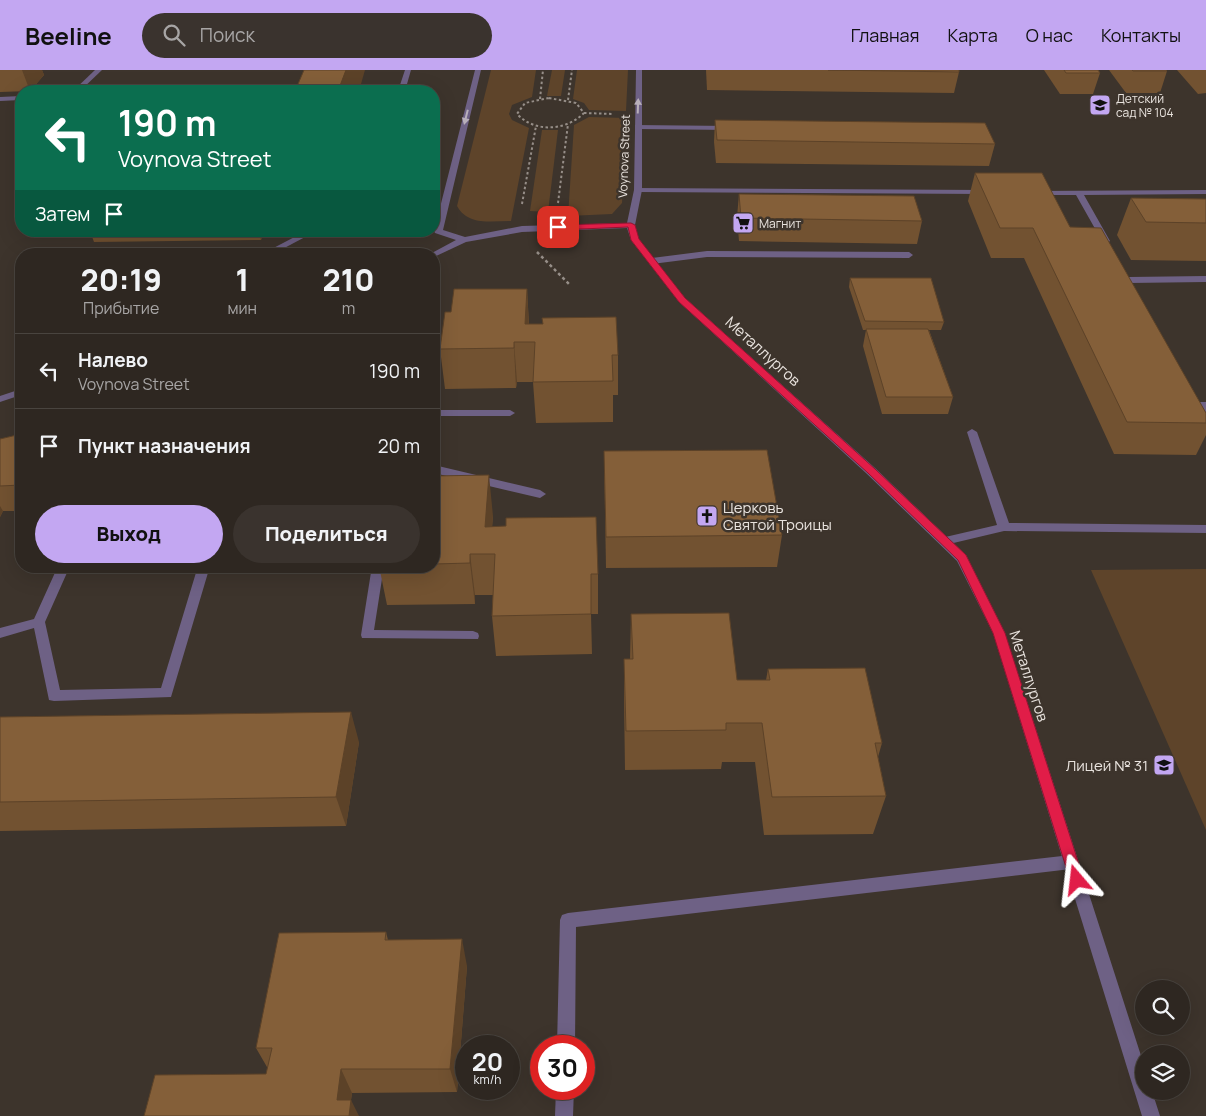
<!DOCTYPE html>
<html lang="ru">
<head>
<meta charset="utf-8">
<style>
	body { margin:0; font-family:Manrope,sans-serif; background:#3a332e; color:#f1f3f6; height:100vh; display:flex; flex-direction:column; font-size:19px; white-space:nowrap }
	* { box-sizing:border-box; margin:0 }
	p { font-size:16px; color:#a7a5a5 }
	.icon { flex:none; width:28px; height:28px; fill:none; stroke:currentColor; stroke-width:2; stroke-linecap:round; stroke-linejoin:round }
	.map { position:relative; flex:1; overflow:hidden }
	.details { position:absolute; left:15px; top:178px; width:425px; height:325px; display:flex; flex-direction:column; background:#2e2721; border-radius:20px; box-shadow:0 5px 20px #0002,0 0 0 1px #49443f }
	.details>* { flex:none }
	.top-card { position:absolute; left:15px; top:15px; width:425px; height:152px; border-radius:20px; box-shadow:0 5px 20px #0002,0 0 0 1px #49443f; background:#0b6e4f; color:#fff; overflow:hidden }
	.controls { position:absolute; left:1135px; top:910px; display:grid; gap:10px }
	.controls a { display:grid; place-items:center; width:55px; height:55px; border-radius:50%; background:#2e2721; box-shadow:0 5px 20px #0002,0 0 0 1px #49443f; font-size:25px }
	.speed { position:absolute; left:455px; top:965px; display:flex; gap:10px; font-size:25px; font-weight:700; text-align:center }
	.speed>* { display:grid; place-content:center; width:65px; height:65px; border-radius:50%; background:#2e2721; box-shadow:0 5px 20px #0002,0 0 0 1px #49443f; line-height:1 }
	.speed small { font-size:12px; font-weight:400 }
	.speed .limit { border:8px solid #d22; background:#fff; color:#111 }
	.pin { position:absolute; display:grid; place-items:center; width:42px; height:42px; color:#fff; margin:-21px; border-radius:10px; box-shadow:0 2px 8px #0006 }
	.me { position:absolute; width:55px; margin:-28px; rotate:343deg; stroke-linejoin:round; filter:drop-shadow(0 0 4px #0008) }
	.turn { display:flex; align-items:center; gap:18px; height:105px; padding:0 20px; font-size:22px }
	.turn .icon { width:65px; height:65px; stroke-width:2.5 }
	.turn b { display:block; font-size:35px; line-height:42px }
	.then { display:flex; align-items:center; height:48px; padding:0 20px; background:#0003; gap:10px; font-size:19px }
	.eta { display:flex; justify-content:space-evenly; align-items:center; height:85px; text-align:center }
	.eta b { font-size:30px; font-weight:800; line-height:35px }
	.cta { display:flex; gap:10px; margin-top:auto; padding:10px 20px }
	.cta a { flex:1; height:58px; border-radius:30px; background:#c3a7f2; color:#111; font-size:20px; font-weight:800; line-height:58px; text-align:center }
	.cta a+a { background:#3a332e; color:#f1f3f6 }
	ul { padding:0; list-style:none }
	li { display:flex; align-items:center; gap:15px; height:75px; padding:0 20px; border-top:1px solid #49443f }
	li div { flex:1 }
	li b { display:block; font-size:19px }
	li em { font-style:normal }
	header { display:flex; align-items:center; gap:30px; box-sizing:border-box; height:70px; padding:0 25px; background:#c3a7f2; color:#111 }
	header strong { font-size:24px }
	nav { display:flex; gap:28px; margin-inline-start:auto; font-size:18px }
	.search { width:350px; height:45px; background:#3a332e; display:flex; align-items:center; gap:12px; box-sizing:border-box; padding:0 18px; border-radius:28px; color:#a7a5a5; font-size:19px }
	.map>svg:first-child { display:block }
	.green { fill:#5e442a }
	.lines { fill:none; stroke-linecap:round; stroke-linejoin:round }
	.path-far1 { stroke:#968e88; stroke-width:2; stroke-dasharray:2.5 2.5; stroke-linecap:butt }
	.path { stroke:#968e88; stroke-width:2.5; stroke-dasharray:3 3; stroke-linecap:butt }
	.lane { fill:#6e6185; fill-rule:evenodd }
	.street { fill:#6e6185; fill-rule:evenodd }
	.wall { fill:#725231 }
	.shaded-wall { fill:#5c4228 }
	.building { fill:#845f39; stroke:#5c4228 }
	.oneway { fill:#b8afba }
	.route { fill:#e11d48; stroke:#92132f }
	.labels { text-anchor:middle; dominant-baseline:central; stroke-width:5; stroke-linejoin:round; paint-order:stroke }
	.far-poi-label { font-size:12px; fill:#e9e3de; stroke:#3d342c; text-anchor:start }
	.far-street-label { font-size:12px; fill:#e9e3de; stroke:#3d342c }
	.street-label { font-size:15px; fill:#e9e3de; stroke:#3d342c }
	.poi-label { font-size:15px; fill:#e9e3de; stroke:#3d342c; text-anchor:start }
</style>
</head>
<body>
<header>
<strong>Beeline</strong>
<div class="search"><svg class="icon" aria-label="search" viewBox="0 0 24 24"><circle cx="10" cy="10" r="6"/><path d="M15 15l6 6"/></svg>Поиск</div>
<nav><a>Главная</a><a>Карта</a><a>О нас</a><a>Контакты</a></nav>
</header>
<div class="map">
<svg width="1206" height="1046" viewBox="0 0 1206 1046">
	<rect width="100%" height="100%" fill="#3d342c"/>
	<g class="green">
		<path d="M491,0h45l-4,27 -20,8 -3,9 3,6 17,8 -18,93c-20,0 -43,5 -54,-15z"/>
		<path d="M552,0h13l-4,26h-14z"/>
		<path d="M577,0h51l-2,41 -37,-1 -5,-7 -11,-4z"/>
		<path d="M589,47l37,1 -4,85 -10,11 -44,2 6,-91z"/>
		<path d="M542,60h16l-10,82 -18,-1z"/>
		<path d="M1206,499v261l-115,-260z"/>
	</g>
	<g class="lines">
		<g class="path-far1">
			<path d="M549,28l27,5 8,10c-18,18 -49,20 -67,1l8,-11z"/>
			<path d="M540,29l3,-29"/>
			<path d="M568,30l4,-30"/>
			<path d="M584,43l30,1"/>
			<path d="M558,133l10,-79"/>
			<path d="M522,134l14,-78"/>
		</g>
		<path class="path" d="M537,182l33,33"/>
		<g class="lane">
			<path d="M95,0h7l-22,21h-7z"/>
			<path d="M405,0h6l-6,21h-7z"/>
			<path d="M21,26v4l-21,1v-4z"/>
			<path d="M635,55l96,1 4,2 -4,2 -93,-1h-3z"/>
			<path d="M635,118l350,2 4,2 -4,2 -347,-2 -4,-2z"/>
			<path d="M1206,120v4l-122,1 26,46 -4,3 -4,-3 -26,-46h-41l-4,-2 4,-2z"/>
			<path d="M306,161h25l-24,5 -34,18h-11z"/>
			<path d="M707,181l202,1 4,3 -4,3 -202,-1 -55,7 -5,-3 5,-3z"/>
			<path d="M1206,206v6l-77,1 -5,-3 5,-3z"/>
			<path d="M1198,332h8v21l-4,-1 -9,-17z"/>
			<path d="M434,340h76l5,3 -5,3h-76z"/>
			<path d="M972,359l5,3 32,91 197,2v8l-202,-2 -59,14 -4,-1 -2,-3 2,-3 56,-13 -30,-93z"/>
			<path d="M434,395l106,25 6,4 -6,4 -106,-25z"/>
			<path d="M58,496h12l-25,56 15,68 101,-2 37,-122h12l-39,131 -117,4 -5,-1 -15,-72 -34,10v-10l34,-9z"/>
			<path d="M372,496h12l-10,64 99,1 5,2 1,3 -1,3 -116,-1 -1,-3z"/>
			<path d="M1071,785l5,2 3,5 -3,5 -5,2 -495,58 -1,119h-18l3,-126 2,-5 6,-2z"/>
			<path d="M556,1019h18l-1,27h-18z"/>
		</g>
		<g class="street">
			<path d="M475,0h6l-38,160 22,7 57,-11 105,-3 7,-33 2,-120h6v120l-7,35 4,15 46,58 190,170 91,87 39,78 139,432v26h8l8,25h-18l-149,-483 -36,-72 -90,-87 -188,-172 -48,-62 -4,-12 -105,4 -56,10 -32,15v-3h-4l26,-14 -21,-7 -1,-2z"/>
			<path d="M21,319v6l-21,7v-6z"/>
		</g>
	</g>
	<g class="wall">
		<path d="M0,0h42l2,5 -14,16 -30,1z"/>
		<path d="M706,0h253v2l-5,21 -247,-3z"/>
		<path d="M1044,0h54l2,3 -7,21h-33z"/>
		<path d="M1109,0h57l1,1 -7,22h-34z"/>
		<path d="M1177,0h29v23l-8,1z"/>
		<path d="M715,50l280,24 -6,22 -273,-3 -2,-21z"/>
		<path d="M975,103l95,54 136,186v22l-10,20 -82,-1 -90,-196h-33l-23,-57z"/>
		<path d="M739,124l183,27 -5,23 -178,-3 -2,-24z"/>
		<path d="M1131,128l75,1v62l-75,-1 -14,-25z"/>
		<path d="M90,161h174l-3,9 -167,2z"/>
		<path d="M850,208l94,44 -3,8h-12l24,67 -5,17h-66l-19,-68 3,-16h-3l-14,-43z"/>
		<path d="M527,219l2,35 89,31v40h-5v27l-77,1 -3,-41h-16l-1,6 -71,1 -5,-40 11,-37z"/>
		<path d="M21,364v77h-18l-3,6v-78z"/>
		<path d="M604,381l178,84 -5,32 -171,1z"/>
		<path d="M434,406l59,40 -1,11 106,47v40h-7l1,40 -96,2 -4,-40 1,-21h-18v9l-88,1 -8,-39h55z"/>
		<path d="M631,544l106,66h29l2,-11 114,74 -4,14 8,39 -13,38 -109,1 -9,-73h-33l-1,7 -96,1 -1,-71v-40h6z"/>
		<path d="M0,647l359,25 -13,84 -346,5z"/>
		<path d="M386,862l2,8 79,26 -10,126 -105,1 -1,7 -84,-33 -11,-19z"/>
	</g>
	<g class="shaded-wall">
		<path d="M22,0h20l2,5 -14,16z"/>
		<path d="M346,0h19l-6,21h-21z"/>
		<path d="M259,161h5l-3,9z"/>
		<path d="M527,219l2,39 -4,-4z"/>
		<path d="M514,272l3,40 -1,6 -2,-40z"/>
		<path d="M489,405l4,41 -3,38 -5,-27z"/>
		<path d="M0,436l3,5 -3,6z"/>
		<path d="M470,484l5,41v9l-5,-41z"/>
		<path d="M351,642l8,30 -13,84 -10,-29z"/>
		<path d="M462,869l5,27 -10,126 -7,-23z"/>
		<path d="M341,999l11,24 -1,7 8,16h-14l-8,-16z"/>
	</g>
	<g class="building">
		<path d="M304,0h42l-8,21h-43z"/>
		<path d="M828,0h131v2z"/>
		<path d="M1064,0h34l2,3h-34z"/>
		<path d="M1132,0h34l1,1h-34z"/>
		<path d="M715,50l270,3 10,21 -278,-4z"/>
		<path d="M975,103h67l28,54 31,1 105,185v10l-79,-1 -94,-194h-33z"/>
		<path d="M739,124l175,2 8,25 -181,-3z"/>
		<path d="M1131,128l75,1v24l-60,-1z"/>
		<path d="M850,208h81l13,44 -79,-1z"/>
		<path d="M454,219h73l-2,35h18l-1,-6 74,-1 2,38h-6l1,26 -80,1 2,-40h-21v6l-74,1 5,-37h6z"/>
		<path d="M866,259h62l25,68h-67z"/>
		<path d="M21,364v51l-21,1v-47z"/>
		<path d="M767,380l15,85 -176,2 -2,-86z"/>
		<path d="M489,405l-4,52 21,-1v-8l90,-1 2,57h-7v40l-99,2 3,-62h-25v9l-36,1v-88z"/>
		<path d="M729,543l8,67h33l-2,-11 97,-1 17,75h-7l11,53 -114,1 -10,-74h-36v7l-100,1 -2,-72h9l-2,-45z"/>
		<path d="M351,642l-15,85 -336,5v-85z"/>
		<path d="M386,862l-1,8 77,-1 -12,130h-109l-4,31h14l-2,16h-205l11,-41 111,-1 6,-26h-16l23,-115z"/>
	</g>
	<defs><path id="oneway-solid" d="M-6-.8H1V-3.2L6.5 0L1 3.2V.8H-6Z" transform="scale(1.25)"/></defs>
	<g class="oneway">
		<use href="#oneway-solid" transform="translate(638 36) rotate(-88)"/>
		<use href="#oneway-solid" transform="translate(466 47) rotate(104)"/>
	</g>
	<path class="route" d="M631,153l4,2 4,14 46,59 190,171 91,86 39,78 79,247 -2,4 -5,2 -5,-2 -2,-4 -77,-247 -35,-73 -90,-87 -189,-171 -48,-62 -3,-13 -70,3 -4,-3 4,-2z"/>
	<defs>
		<g id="school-square" transform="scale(1.125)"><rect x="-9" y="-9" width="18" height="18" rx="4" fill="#c3a7f2" stroke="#3d342c"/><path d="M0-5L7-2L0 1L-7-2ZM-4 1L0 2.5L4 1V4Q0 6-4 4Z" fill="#111"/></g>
		<g id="supermarket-square" transform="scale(1.125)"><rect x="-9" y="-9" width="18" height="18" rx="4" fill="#c3a7f2" stroke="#3d342c"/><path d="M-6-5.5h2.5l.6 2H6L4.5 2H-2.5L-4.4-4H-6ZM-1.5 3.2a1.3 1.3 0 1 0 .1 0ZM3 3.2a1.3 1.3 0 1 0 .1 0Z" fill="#111"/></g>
		<g id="church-square" transform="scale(1.125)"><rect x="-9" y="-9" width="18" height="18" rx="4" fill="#c3a7f2" stroke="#3d342c"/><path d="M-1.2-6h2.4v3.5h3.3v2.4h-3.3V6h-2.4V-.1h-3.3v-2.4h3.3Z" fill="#111"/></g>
	</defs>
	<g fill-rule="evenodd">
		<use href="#school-square" x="1100" y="35"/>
		<use href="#supermarket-square" x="743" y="153"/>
		<use href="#church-square" x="707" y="446"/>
		<use href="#school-square" x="1164" y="695"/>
	</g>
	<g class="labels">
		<g class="far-poi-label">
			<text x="1116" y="28">Детский<tspan x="1116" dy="14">сад № 104</tspan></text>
			<text x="759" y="153">Магнит</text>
		</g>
		<g class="far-street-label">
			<text transform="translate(624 86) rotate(-88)">Voynova Street</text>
		</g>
		<g class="street-label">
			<text transform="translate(763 281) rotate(42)">Металлургов</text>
			<text transform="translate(1029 606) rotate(72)">Металлургов</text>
		</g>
		<g class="poi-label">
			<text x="723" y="437">Церковь<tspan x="723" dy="17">Святой Троицы</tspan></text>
			<text x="1148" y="695" text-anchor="end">Лицей № 31</text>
		</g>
	</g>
</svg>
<div class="controls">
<a><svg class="icon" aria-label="search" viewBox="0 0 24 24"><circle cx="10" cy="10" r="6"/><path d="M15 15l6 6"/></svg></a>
<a><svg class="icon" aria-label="layers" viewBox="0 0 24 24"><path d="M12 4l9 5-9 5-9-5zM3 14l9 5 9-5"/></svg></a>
</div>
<div class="speed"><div>20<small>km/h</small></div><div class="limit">30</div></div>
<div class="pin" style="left:558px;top:157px;background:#d93025"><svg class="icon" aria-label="arrive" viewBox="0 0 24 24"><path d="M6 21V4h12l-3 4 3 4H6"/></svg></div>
<svg class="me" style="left:1077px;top:810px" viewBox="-20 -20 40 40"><path d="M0-17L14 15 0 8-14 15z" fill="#e11d48" stroke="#fff" stroke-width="4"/></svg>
<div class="top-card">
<div class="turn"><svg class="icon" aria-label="left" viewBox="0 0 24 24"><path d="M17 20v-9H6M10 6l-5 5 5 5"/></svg><div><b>190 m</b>Voynova Street</div></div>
<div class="then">Затем<svg class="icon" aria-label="arrive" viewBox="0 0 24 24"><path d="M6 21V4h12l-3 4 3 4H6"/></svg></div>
</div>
<section class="details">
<div class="eta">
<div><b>20:19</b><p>Прибытие</p></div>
<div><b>1</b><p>мин</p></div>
<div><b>210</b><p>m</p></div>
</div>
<ul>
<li><svg class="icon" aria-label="left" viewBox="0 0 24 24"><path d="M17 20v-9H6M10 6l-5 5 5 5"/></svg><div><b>Налево</b><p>Voynova Street</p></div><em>190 m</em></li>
<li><svg class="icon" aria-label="arrive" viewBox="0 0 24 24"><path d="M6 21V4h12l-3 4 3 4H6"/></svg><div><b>Пункт назначения</b></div><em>20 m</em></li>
</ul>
<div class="cta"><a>Выход</a><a>Поделиться</a></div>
</section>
</div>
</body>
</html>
